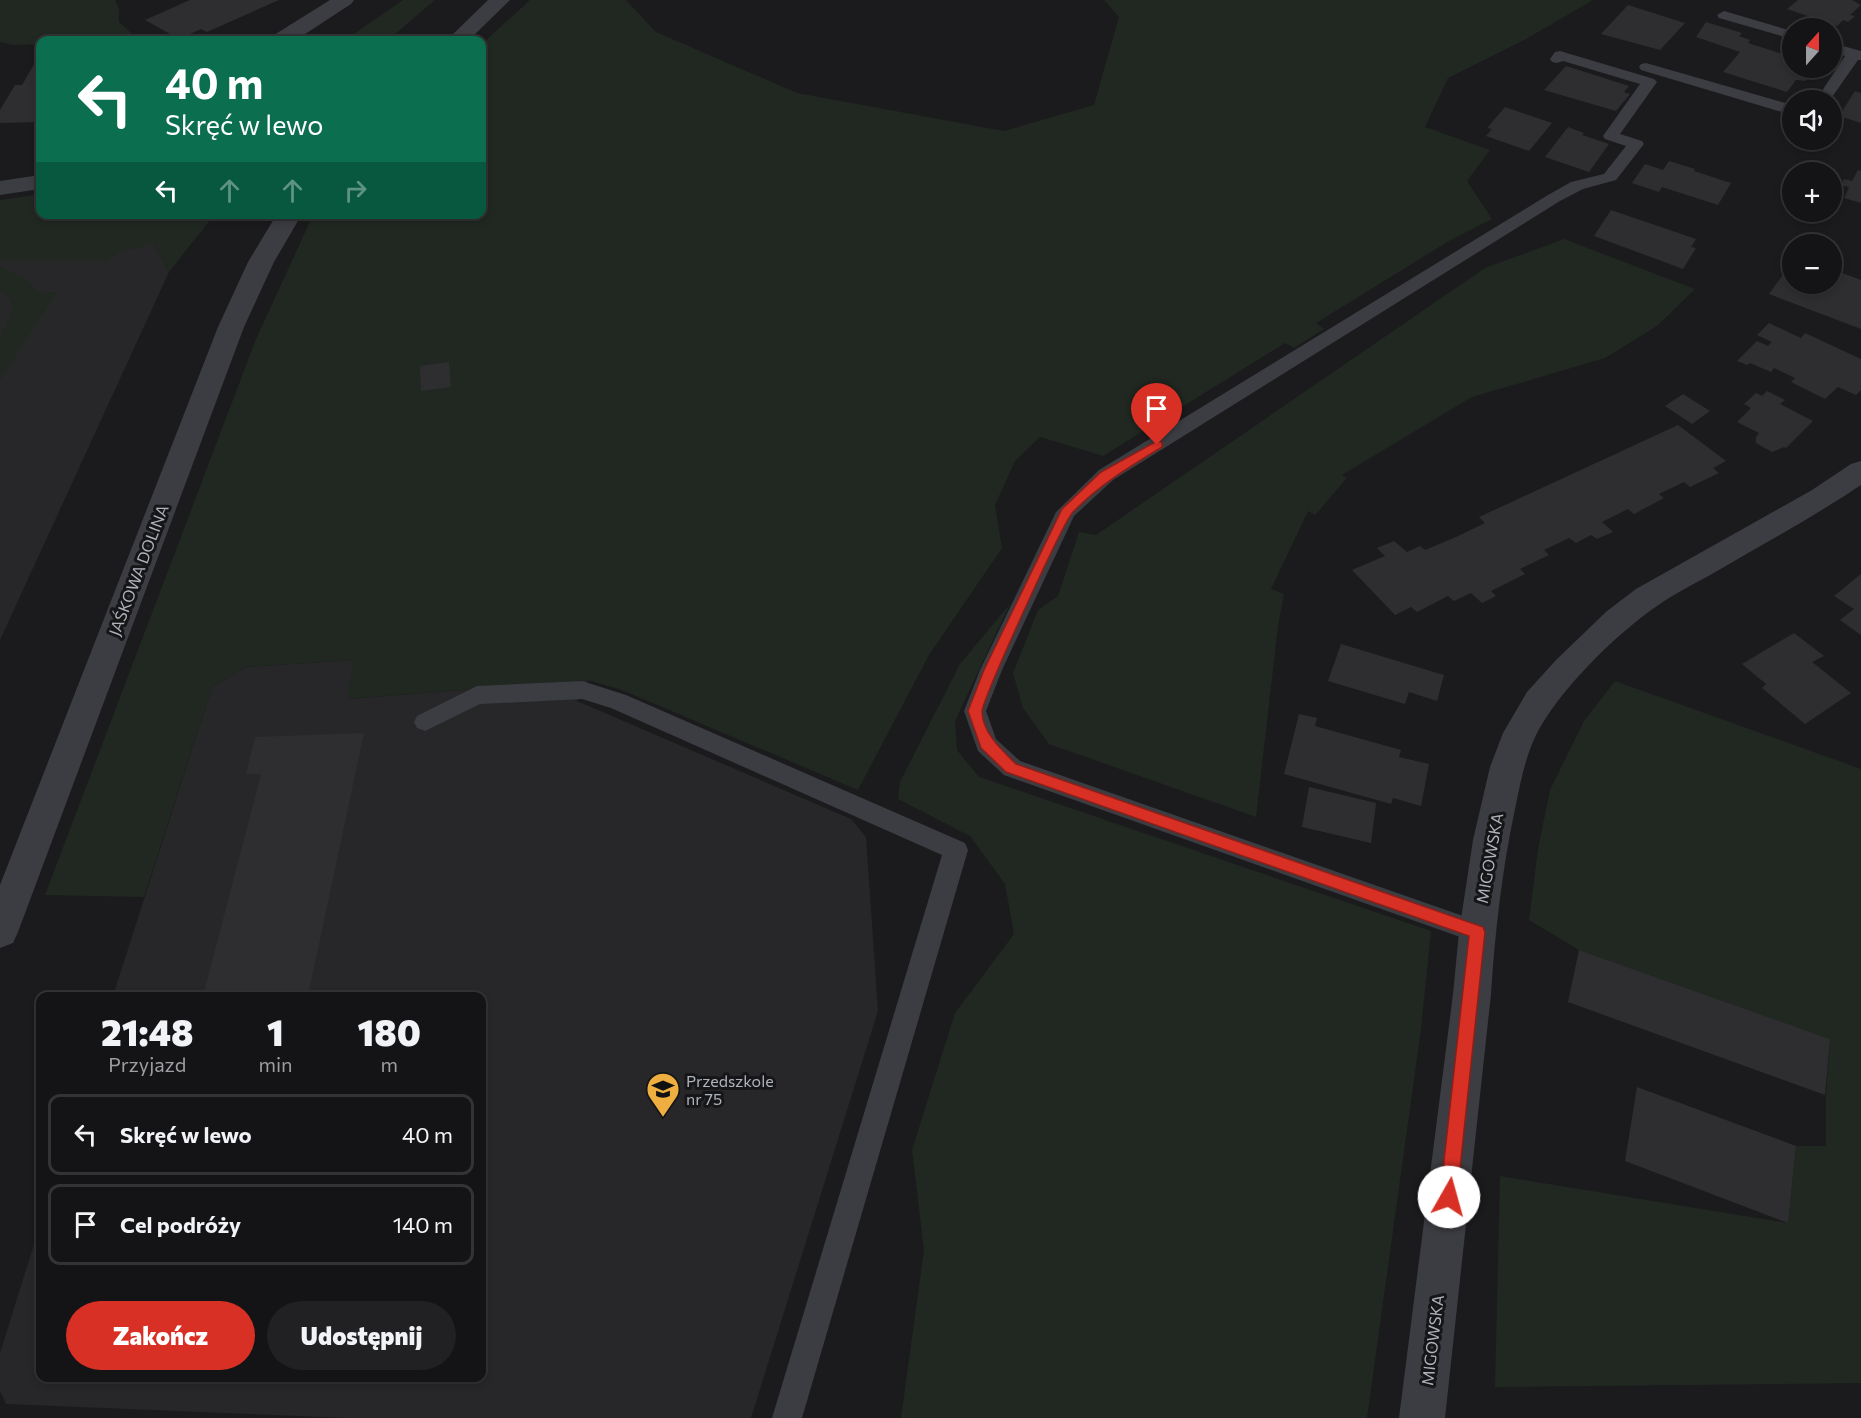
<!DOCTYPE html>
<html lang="pl">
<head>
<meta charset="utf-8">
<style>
	body { margin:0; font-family:Commissioner,sans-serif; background:#212123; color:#f1f3f6; height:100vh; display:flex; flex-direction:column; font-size:22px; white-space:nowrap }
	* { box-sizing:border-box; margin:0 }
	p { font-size:20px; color:#9d9ea1 }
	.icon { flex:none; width:33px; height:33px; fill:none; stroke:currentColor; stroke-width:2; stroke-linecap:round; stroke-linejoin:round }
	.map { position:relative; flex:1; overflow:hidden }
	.sheet { position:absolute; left:36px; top:992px; width:450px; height:390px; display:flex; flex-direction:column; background:#141416; border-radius:12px; box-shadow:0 3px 9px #0003,0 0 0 2px #333335 }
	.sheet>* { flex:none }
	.guide { position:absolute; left:36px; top:36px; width:450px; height:183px; border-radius:12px; box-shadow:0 3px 9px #0003,0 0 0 2px #333335; background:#0b6e4f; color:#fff; overflow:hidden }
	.needle { width:39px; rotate:21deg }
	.fabs { position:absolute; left:1782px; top:18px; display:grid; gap:12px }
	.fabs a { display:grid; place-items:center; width:60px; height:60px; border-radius:50%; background:#141416; box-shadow:0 3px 9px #0003,0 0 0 2px #333335; font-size:30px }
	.pin { position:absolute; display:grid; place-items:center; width:51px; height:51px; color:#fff; margin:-62px -26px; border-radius:50% 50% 50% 0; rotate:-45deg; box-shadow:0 0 6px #0007 }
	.pin .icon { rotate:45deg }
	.me { position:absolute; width:66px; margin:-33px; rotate:7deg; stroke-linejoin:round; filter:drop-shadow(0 0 4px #0008) }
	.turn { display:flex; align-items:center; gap:21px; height:126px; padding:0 30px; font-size:27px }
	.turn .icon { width:78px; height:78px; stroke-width:2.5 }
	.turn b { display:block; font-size:42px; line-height:51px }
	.lanes { display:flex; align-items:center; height:57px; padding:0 30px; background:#0003; justify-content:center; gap:30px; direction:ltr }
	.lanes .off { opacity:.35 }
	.eta { display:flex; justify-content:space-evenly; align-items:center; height:102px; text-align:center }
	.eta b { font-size:36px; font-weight:800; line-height:42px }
	.button { display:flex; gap:12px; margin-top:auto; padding:12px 30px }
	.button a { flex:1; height:69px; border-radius:36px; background:#d93025; color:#fff; font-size:24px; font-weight:800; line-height:69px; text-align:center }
	.button a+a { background:#212123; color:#f1f3f6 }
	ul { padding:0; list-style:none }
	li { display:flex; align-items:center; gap:18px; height:81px; margin:0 12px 9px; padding:0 18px; border:3px solid #333335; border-radius:12px }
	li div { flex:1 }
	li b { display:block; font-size:22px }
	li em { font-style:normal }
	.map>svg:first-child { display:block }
	.built { fill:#27272a }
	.green { fill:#202821 }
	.building { fill:#2e2e31 }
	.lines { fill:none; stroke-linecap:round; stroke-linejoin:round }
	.service { fill:#3c3d42; fill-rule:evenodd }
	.minor { fill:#3c3d42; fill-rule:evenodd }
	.tertiary { fill:#3c3d42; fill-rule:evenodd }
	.route { fill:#d93025; stroke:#8d1f18; stroke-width:1.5 }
	.labels { text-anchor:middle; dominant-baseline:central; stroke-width:6; stroke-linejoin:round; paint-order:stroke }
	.street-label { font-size:16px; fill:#aeb3bc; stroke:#161618 }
	.poi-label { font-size:16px; fill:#aeb3bc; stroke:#161618; text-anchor:start }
</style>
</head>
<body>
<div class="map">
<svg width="1861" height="1418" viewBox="0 0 1861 1418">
	<rect width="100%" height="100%" fill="#1b1b1d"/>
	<g class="built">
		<path d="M0,219l142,4 27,49 -169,368z"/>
		<path d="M354,660l-6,39 240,-19 -11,21 274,118 15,18 12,174 -127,407h-403l-342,-14 -6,-13v-38l40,-128v152h442v-381h-369l99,-309 34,-20z"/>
	</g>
	<g class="green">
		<path d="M0,0h115l4,9v13l20,18h-99v4l-27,1 -13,-3z"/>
		<path d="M403,0h32l-47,40h-43z"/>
		<path d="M530,0h96l30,32 141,61 207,38 90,-26 25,-88 -15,-17h489l-65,38 -80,40 -23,49 65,23 -23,31 25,38 -43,22 -133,82 8,6 -30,19 -9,-5 -182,113 -63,-19 -25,24 -20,44 7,43 -73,107 -71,135 -236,-100 -34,-10 -241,19 6,-39 -107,7 -34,20 -68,210 -99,-2 211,-556 57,-124 169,-1v-170z"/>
		<path d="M40,194v20l174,1 -45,57 -16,-29 -34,10 -14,8h-105v-61z"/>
		<path d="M1564,239l131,50 -38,37 -52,32 -133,39 -130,78 5,3 -32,37 -7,-4 -37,78 13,5 -6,32 -22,191 -207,-73 -26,-36 -10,-35 25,-63 20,-14 21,-64 17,3 389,-267z"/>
		<path d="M0,267l25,11 13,14h19l-57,88c0,-12 0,-27 0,-39 3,-18 25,-34 0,-51z"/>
		<path d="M1010,604l-55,117 2,29 22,27 452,154 -10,98 -54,389h-466l23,-168 -12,-100 43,-137 59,-79 -9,-50 -35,-48 -72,-37 2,-17 60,-118z"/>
		<path d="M1615,681l246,88v614l-366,4 5,-211 288,47 8,-77h30v-51l4,-56 -251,-89 -50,-30 9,-71 12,-59 34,-69z"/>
	</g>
	<g class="building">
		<path d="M190,0h89l-72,32 -6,-3 -22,10 -34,-19z"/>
		<path d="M1798,0h54l9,5 -11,10 5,1 -7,6 -5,-2 -6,6 -50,-17z"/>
		<path d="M1628,5l57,18 -25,27 -59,-16z"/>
		<path d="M1706,22l36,11 -3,3 11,4 -2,3 44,14v11h14l7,3 -1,6 -7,4 -9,-1 -9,12 -64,-20 17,-20 -44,-15z"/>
		<path d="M40,54v68l-40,1v-13l15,-25h7z"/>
		<path d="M1566,66l63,20 -5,6 6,2 -14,17 -72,-21z"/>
		<path d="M1855,91l6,2v30l-22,-7z"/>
		<path d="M1505,107l47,16 -23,28 -43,-15 6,-7 -5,-1z"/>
		<path d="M1568,127l16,6 -2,2 27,9 -20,28 -44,-15z"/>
		<path d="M1669,161l26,8 -1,2 37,12 -13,22 -56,-18 -3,5 -27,-9 13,-19 18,6z"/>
		<path d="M1858,170l3,1v32l-17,-5 5,-11 -8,-2 3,-6 8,2z"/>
		<path d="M1611,210l85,29 -5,8 5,1 -13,21 -89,-33z"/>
		<path d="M1792,262v22h40v-9l2,1 3,-5 24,9v49l-92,-35z"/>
		<path d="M1769,323l32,15 4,-5 56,26v31l-5,5 -18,-8 -13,12 -34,-17 4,-4 -21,-10 -3,4 -21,-9 -3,2 -10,-4 20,-20 11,5 4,-4 -15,-7z"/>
		<path d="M449,362l2,25 -30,4 -1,-25z"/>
		<path d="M1767,391l18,9 -5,4 33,17 -27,27 -2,-1 -12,5 -16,-9v-6l3,-4 -22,-11 14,-14 -7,-4 12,-11 6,3z"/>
		<path d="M1683,394l27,17 -18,13 -27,-18z"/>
		<path d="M1678,425l48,36 -13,7 6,5 -29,14 -6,-5 -25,12 5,4 -30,16 -6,-5 -26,13 11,10 -16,7 -6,-4 -15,8 -7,-5 -25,12 5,5 -29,14 5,5 -34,17 5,5 -14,7 -11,-10 -17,8 -6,-5 -31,16 -6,-5 -16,8 -43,-45 33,-14 -8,-8 17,-7 13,11 13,-6 5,4 31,-13 29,-14 -6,-6z"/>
		<path d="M1861,574v61l-21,-15 14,-11 -20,-13z"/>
		<path d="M1794,633l30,23 -12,6 39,31 -46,31 -43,-36 4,-4 -24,-20z"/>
		<path d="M1341,644l103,31 -7,26 -28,-9 -4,12 -77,-23z"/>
		<path d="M1299,714l18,4 -2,8 86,24 -2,7 30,7 -8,42 -28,-8 -2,6 -107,-30z"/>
		<path d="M364,733l-56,263h-105l58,-222h-15l9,-37z"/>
		<path d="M1309,787l67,16 -5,40 -69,-16z"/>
		<path d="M1579,950l251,89 -5,56 -257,-93z"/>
		<path d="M1637,1087l159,59 -8,77 -163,-62z"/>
	</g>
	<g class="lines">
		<g class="service">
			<path d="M1724,11l68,20v8l-73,-21 -2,-3z"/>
			<path d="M1832,43l29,8v9h-3l-28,40h-14l29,-44 -13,-4z"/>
			<path d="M1560,51l94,28 3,3 -37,52 22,7 2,3 -28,36 -33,9 -23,12 -447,279 -39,36 -72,154 -16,41 10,28 24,22 466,163 4,8 -4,8 -9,3 -473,-168 -26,-24 -14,-40 16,-41 76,-158 43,-42 449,-275 23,-13 33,-8 22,-28 -21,-7 -2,-3 37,-52 -77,-23 -6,2 -5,-1 -2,-3 5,-7z"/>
			<path d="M1646,63l146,42v10l-151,-45 -2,-3 2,-3z"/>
			<path d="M582,681l44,14 339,148 3,7 -166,568h-30l170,-563 -331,-147 -29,-9 -102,5 -55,27 -8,-3 -3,-6 3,-6 60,-30z"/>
		</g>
		<g class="minor">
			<path d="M330,0h24l-3,4 -55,36h-25l3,-5z"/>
			<path d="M40,175v14l-40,6v-14z"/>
			<path d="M1861,461v24c-48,32 -99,60 -149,89 -18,10 -38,20 -55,32 -41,28 -98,84 -121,129 -11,23 -16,49 -21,74 -13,61 -20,123 -24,185l-46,424h-46l54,-424 6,-62 14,-92 17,-73 13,-34 24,-41 29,-32 51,-49 29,-22 176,-99 39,-26z"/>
		</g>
		<g class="tertiary">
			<path d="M488,0h22l-41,40h-22z"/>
			<path d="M277,214h25l-28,48 -30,65 -226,605 -5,11 -13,5v-63l218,-558 30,-65z"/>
		</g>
	</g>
	<path class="route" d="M1157,441l5,1v5c-33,20 -63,38 -89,65 -10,10 -91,188 -91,200 1,22 20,38 34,52l467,163 2,5 -28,265 -2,6 -6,3 -6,-3 -3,-6 29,-261 -463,-164 -25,-24 -13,-37 16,-41 78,-161 39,-37z"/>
	<defs>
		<g id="school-pin" transform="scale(1.725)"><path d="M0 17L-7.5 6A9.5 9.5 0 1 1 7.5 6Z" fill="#efaf40" stroke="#161618"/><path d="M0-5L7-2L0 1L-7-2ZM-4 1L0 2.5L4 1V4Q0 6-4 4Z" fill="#111"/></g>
	</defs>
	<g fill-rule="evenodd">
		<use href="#school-pin" x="663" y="1089"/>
	</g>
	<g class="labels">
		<g class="street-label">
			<text transform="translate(138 570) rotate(-69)">JAŚKOWA DOLINA</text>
			<text transform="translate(1489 858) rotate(-80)">MIGOWSKA</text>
			<text transform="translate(1432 1340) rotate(-83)">MIGOWSKA</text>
		</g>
		<g class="poi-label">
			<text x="686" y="1080">Przedszkole<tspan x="686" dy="18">nr 75</tspan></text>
		</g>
	</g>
</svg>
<div class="fabs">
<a><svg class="needle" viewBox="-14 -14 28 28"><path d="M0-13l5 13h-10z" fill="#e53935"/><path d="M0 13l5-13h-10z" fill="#9d9ea1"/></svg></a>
<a><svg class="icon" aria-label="sound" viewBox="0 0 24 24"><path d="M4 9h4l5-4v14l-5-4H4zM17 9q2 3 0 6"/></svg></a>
<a>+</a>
<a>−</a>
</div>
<div class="pin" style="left:1157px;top:445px;background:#d93025"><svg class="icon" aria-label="arrive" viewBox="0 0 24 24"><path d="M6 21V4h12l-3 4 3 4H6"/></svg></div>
<svg class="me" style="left:1449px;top:1197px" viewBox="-20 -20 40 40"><circle r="19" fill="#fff"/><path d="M0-13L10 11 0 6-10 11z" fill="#d93025"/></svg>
<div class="guide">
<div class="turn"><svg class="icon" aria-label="left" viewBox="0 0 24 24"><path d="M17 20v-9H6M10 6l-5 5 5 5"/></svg><div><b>40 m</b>Skręć w lewo</div></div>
<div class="lanes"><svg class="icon" aria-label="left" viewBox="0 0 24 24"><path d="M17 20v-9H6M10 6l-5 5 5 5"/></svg><svg class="icon off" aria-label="ahead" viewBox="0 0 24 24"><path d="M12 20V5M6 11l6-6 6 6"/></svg><svg class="icon off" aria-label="ahead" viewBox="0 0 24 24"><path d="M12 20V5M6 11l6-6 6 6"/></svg><svg class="icon off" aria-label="right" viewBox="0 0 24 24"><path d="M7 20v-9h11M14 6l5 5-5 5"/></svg></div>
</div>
<section class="sheet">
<div class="eta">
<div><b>21:48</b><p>Przyjazd</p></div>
<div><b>1</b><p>min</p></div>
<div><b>180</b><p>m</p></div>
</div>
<ul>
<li><svg class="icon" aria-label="left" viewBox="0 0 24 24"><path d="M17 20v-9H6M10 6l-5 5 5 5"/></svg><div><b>Skręć w lewo</b></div><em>40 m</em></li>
<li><svg class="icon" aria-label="arrive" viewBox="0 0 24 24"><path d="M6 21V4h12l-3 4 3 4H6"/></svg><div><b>Cel podróży</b></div><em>140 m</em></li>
</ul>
<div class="button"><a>Zakończ</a><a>Udostępnij</a></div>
</section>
</div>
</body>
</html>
